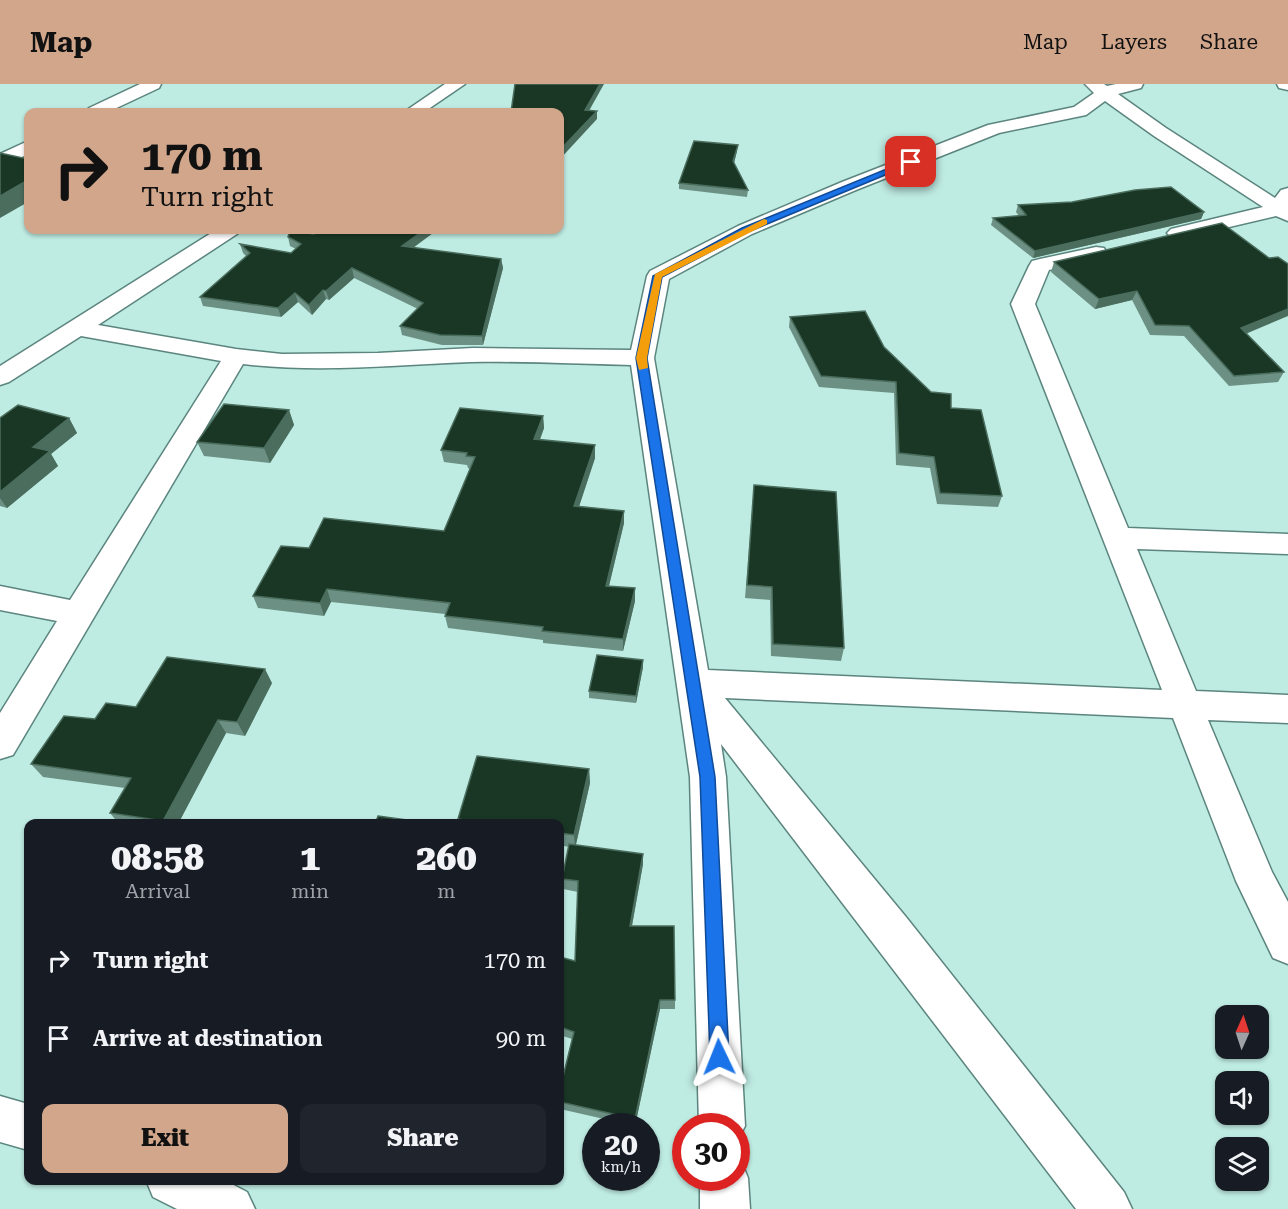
<!DOCTYPE html>
<html lang="en">
<head>
<meta charset="utf-8">
<style>
	body { margin:0; font-family:"Roboto Serif",serif; background:#20242c; color:#f1f3f6; height:100vh; display:flex; flex-direction:column; font-size:22px; white-space:nowrap }
	* { box-sizing:border-box; margin:0 }
	p { font-size:20px; color:#9ea1a6 }
	.icon { flex:none; width:33px; height:33px; fill:none; stroke:currentColor; stroke-width:2; stroke-linecap:round; stroke-linejoin:round }
	.map { position:relative; flex:1; overflow:hidden }
	.drawer { position:absolute; left:24px; top:735px; width:540px; height:366px; display:flex; flex-direction:column; background:#171b24; border-radius:12px; box-shadow:0 2px 4px #0004 }
	.drawer>* { flex:none }
	.guide { position:absolute; left:24px; top:24px; width:540px; height:126px; border-radius:12px; box-shadow:0 2px 4px #0004; background:#d1a68b; color:#111; overflow:hidden }
	.needle { width:39px; rotate:3deg }
	.fabs { position:absolute; left:1215px; top:921px; display:grid; gap:12px }
	.fabs a { display:grid; place-items:center; width:54px; height:54px; border-radius:12px; background:#171b24; box-shadow:0 2px 4px #0004; font-size:30px }
	.speed { position:absolute; left:582px; top:1029px; display:flex; gap:12px; font-size:30px; font-weight:700; text-align:center }
	.speed>* { display:grid; place-content:center; width:78px; height:78px; border-radius:50%; background:#171b24; box-shadow:0 2px 4px #0004; line-height:1 }
	.speed small { font-size:15px; font-weight:400 }
	.speed .limit { border:9px solid #d22; background:#fff; color:#111 }
	.pin { position:absolute; display:grid; place-items:center; width:51px; height:51px; color:#fff; margin:-26px; border-radius:12px; box-shadow:0 3px 9px #0006 }
	.me { position:absolute; width:66px; margin:-33px; rotate:358deg; stroke-linejoin:round; filter:drop-shadow(0 0 4px #0008) }
	.turn { display:flex; align-items:center; gap:21px; height:126px; padding:0 18px; font-size:27px }
	.turn .icon { width:78px; height:78px; stroke-width:2.5 }
	.turn b { display:block; font-size:42px; line-height:51px }
	.eta { display:flex; justify-content:space-evenly; align-items:center; height:102px; text-align:center }
	.eta b { font-size:36px; font-weight:800; line-height:42px }
	.primary-button { display:flex; gap:12px; margin-top:auto; padding:12px 18px }
	.primary-button a { flex:1; height:69px; border-radius:12px; background:#d1a68b; color:#111; font-size:24px; font-weight:800; line-height:69px; text-align:center }
	.primary-button a+a { background:#20242c; color:#f1f3f6 }
	ul { padding:0; list-style:none }
	li { display:flex; align-items:center; gap:18px; height:78px; padding:0 18px }
	li div { flex:1 }
	li b { display:block; font-size:22px }
	li em { font-style:normal }
	header { display:flex; align-items:center; gap:36px; box-sizing:border-box; height:84px; padding:0 30px; background:#d1a68b; color:#111 }
	header strong { font-size:28px }
	nav { display:flex; gap:33px; margin-inline-start:auto; font-size:21px }
	.map>svg:first-child { display:block }
	.lines { fill:none; stroke-linecap:round; stroke-linejoin:round }
	.minor-casing { stroke:#5b857e; stroke-width:3 }
	.minor { fill:#fff; fill-rule:evenodd }
	.wall { fill:#6c9184 }
	.shaded-wall { fill:#4b6d5e }
	.building { fill:#1a3725; stroke:#4b6d5e; stroke-width:1.5 }
	.route { fill:#1a73e8; stroke:#114b97; stroke-width:1.5 }
	.slow { fill:#f59e0b }
</style>
</head>
<body>
<header>
<strong>Map</strong>
<nav><a>Map</a><a>Layers</a><a>Share</a></nav>
</header>
<div class="map">
<svg width="1288" height="1125" viewBox="0 0 1288 1125">
	<rect width="100%" height="100%" fill="#beebe2"/>
	<g class="lines">
		<g class="minor-casing">
			<g id="minor">
				<path d="M140,0h21l-2,4 -51,24h-22l3,-4z"/>
				<path d="M445,0h20l-41,28h-20z"/>
				<path d="M1085,0h19l3,2 9,-2h27l-2,4 -23,6 48,34 109,70 6,-8 7,-2v33l-12,-5 -98,23 -7,-2 -4,-4 4,-4 92,-22 -109,-71 -49,-35 -19,14 -87,18 -143,57 -104,44 -83,45 -15,79 54,312 454,20 -151,-386 18,-38 3,-5 8,-2 56,-12 8,1 3,5 -3,5 -55,12 -14,34 93,224 160,6v20l-151,-5 59,142 92,4v28l-80,-3 64,152 16,30v62l-15,-6 -37,-77 -63,-163 -448,-20 181,219 218,275 8,17h-56l-355,-465 5,33 19,349 -9,17v-17h-37l-9,-349 -59,-412c-53,-1 -107,-4 -160,-3 -76,3 -152,11 -228,2l-230,391 -13,4v-46l57,-92 -57,-11v-24l70,14 151,-239 -140,-25 -72,46 -9,3v-19l216,-136h24l-3,4 -139,91 138,24 46,5 96,-1 95,-5 158,2 16,-74 3,-5 88,-45 104,-44 146,-57 86,-18 20,-14z"/>
				<path d="M1277,0h11v6l-9,-2z"/>
				<path d="M28,57v13l-28,14v-14z"/>
				<path d="M0,1012l28,8v46l-28,-8z"/>
				<path d="M736,1075l5,2 7,17 2,31h-50v-31h36z"/>
				<path d="M146,1096h78l23,12 8,17h-78l-24,-12z"/>
			</g>
		</g>
		<use href="#minor" class="minor"/>
	</g>
	<g class="wall">
		<path d="M737,67l-3,12 14,27 -1,7 -68,-8v-6z"/>
		<path d="M1018,121l186,7 -3,7 -168,39 -42,-33 2,-7 26,-2 -3,-4z"/>
		<path d="M320,146h117l-24,18 88,11 2,9 -20,77h-41l-40,-10 -2,-9 18,-17 -64,-31 -25,22 -3,-1 -14,16 -14,-13 -17,15 -78,-11 -3,-9 46,-41 -3,-3 -3,-9 51,9 5,-4 -6,-3 -2,-9 26,-3z"/>
		<path d="M1269,174l-22,76 37,38 -6,10 -49,4 -45,-50 -34,-1 -18,-35 -37,9 -44,-37 3,-10z"/>
		<path d="M790,233l94,30 47,45 20,16 51,88 -4,11 -61,-3 -7,-36 -34,-3 -2,-72 -75,-6 -30,-60z"/>
		<path d="M289,326l5,15 -24,38 -66,-7 -7,-14z"/>
		<path d="M543,332l1,12 -4,12 55,5v13l-16,48 45,5v12l-15,63 26,15 -12,50 -80,-8v-3l-95,-12 -3,-12v-2l-114,-12 -7,14 -66,-8 -5,-12 56,-48 135,-17 26,-62 -2,-1 -1,-3 -23,-3 -3,-12z"/>
		<path d="M0,334h69l8,15 -26,21 7,12 -51,42 -7,-2z"/>
		<path d="M754,401l90,163 -3,13 -70,-5 -1,-56 -25,-2z"/>
		<path d="M643,576v7l-7,36 -47,-5v-7z"/>
		<path d="M272,599l-27,53 -19,-3 -48,91h-59l-9,-11 15,-25 -82,-11 -12,-13 64,-45z"/>
		<path d="M589,685l1,14 -14,62 67,9v10l-11,62 43,74v9h-15l-25,117 -75,-17v-20l12,-50 -12,-4v-78l15,4 3,-69 -15,-3 -1,-10 7,-32 -9,-2v-21h-101l-1,-5z"/>
	</g>
	<g class="shaded-wall">
		<path d="M600,0h4l-19,34v-8z"/>
		<path d="M597,27v8l-37,40v-9z"/>
		<path d="M738,61l-1,6 -4,16v-6z"/>
		<path d="M28,96v22l-28,16v-22z"/>
		<path d="M1204,128l-3,7 -168,39 2,-7z"/>
		<path d="M424,146h13l-34,25 -1,-9z"/>
		<path d="M501,175l2,9 -20,77 -1,-9z"/>
		<path d="M352,184l2,10 -25,22 -3,-9z"/>
		<path d="M323,206l3,9 -14,16 -3,-10z"/>
		<path d="M1137,207l-5,9 -37,9 4,-10z"/>
		<path d="M295,209l3,9 -17,15 -3,-9z"/>
		<path d="M1288,225v7l-52,22 5,-10z"/>
		<path d="M289,326l5,15 -24,38 -6,-15z"/>
		<path d="M543,332l1,12 -9,24 -1,-13z"/>
		<path d="M69,334l8,15 -26,21 7,12 -51,42 -7,-10v-6l33,-45z"/>
		<path d="M595,361v13l-20,61 -1,-13z"/>
		<path d="M624,427v12l-18,75v-12z"/>
		<path d="M635,504v13l-12,50v-12z"/>
		<path d="M327,505l4,13 -7,14 -4,-13z"/>
		<path d="M643,576v7l-7,36v-7z"/>
		<path d="M265,585l7,14 -27,53 -8,-14z"/>
		<path d="M218,636l8,13 -48,91h-13l-2,-3z"/>
		<path d="M589,685l1,14 -15,65 -1,-13z"/>
		<path d="M643,770v10l-13,72v-10z"/>
		<path d="M660,916v9l-25,117v-7z"/>
	</g>
	<g class="building">
		<path d="M515,0h85l-15,26 12,1 -37,39v-38h-49z"/>
		<path d="M694,57l44,4 -5,16 15,29 -69,-7z"/>
		<path d="M0,69l28,6v21l-28,16z"/>
		<path d="M1171,103l33,25 -169,39 -42,-33 33,-3 -8,-10 54,-3 63,-12z"/>
		<path d="M1222,139l47,35 9,-1 10,7v45l-47,19 43,44 -50,4 -45,-50 -34,-1 -18,-34 -38,8 -45,-37z"/>
		<path d="M320,146h104l-22,16 99,13 -19,77 -42,-1 -40,-9 23,-23 -71,-35 -26,23 -3,-1 -14,15 -14,-12 -17,15 -78,-11 50,-44 -10,-9 51,9 10,-9 -13,-7 2,-6 24,3z"/>
		<path d="M865,227l19,36 47,45 20,2v14l30,2 21,86 -62,-3 -6,-36 -35,-4 -3,-71 -75,-6 -31,-59z"/>
		<path d="M224,320l65,6 -25,38 -67,-6z"/>
		<path d="M18,321l51,13 -36,29 17,4 -50,41v-74z"/>
		<path d="M460,324l83,8 -9,23 61,6 -21,61 50,5 -18,75 29,2 -12,51 -81,-8 1,-4 -98,-11 5,-13 -123,-14 -7,14 -67,-7 28,-50 28,2 15,-30 120,13 31,-74 -9,-1 1,-3 -26,-3z"/>
		<path d="M754,401l82,7 8,156 -71,-4 -1,-57 -25,-2z"/>
		<path d="M597,571l46,5 -7,36 -47,-5z"/>
		<path d="M167,573l98,12 -28,53 -19,-2 -55,101 -53,-8 21,-35 -100,-14 33,-48 31,3 11,-16 30,4z"/>
		<path d="M477,672l112,13 -15,66 -14,-2v-9h-72l-30,-5z"/>
		<path d="M378,732l58,8h-61z"/>
		<path d="M569,760l74,10 -13,72h44l1,74h-15l-25,119 -75,-17v-13l14,-57 -14,-5v-70l15,4 3,-80 -16,-2z"/>
	</g>
	<path class="route" d="M911,75l4,3 -1,1 -166,69 -86,45 -15,81 68,419 14,280 -3,6 -7,3 -6,-3 -3,-6 -10,-280 -64,-419 17,-82 89,-48z"/>
	<path class="slow" d="M764,135l3,1v4l-105,53 -15,81 1,10 -9,2 -3,-12 19,-84z"/>
</svg>
<div class="fabs">
<a><svg class="needle" viewBox="-14 -14 28 28"><path d="M0-13l5 13h-10z" fill="#e53935"/><path d="M0 13l5-13h-10z" fill="#9ea1a6"/></svg></a>
<a><svg class="icon" aria-label="sound" viewBox="0 0 24 24"><path d="M4 9h4l5-4v14l-5-4H4zM17 9q2 3 0 6"/></svg></a>
<a><svg class="icon" aria-label="layers" viewBox="0 0 24 24"><path d="M12 4l9 5-9 5-9-5zM3 14l9 5 9-5"/></svg></a>
</div>
<div class="speed"><div>20<small>km/h</small></div><div class="limit">30</div></div>
<div class="pin" style="left:911px;top:78px;background:#d93025"><svg class="icon" aria-label="arrive" viewBox="0 0 24 24"><path d="M6 21V4h12l-3 4 3 4H6"/></svg></div>
<svg class="me" style="left:719px;top:973px" viewBox="-20 -20 40 40"><path d="M0-17L14 15 0 8-14 15z" fill="#1a73e8" stroke="#fff" stroke-width="4"/></svg>
<div class="guide">
<div class="turn"><svg class="icon" aria-label="right" viewBox="0 0 24 24"><path d="M7 20v-9h11M14 6l5 5-5 5"/></svg><div><b>170 m</b>Turn right</div></div>
</div>
<section class="drawer">
<div class="eta">
<div><b>08:58</b><p>Arrival</p></div>
<div><b>1</b><p>min</p></div>
<div><b>260</b><p>m</p></div>
</div>
<ul>
<li><svg class="icon" aria-label="right" viewBox="0 0 24 24"><path d="M7 20v-9h11M14 6l5 5-5 5"/></svg><div><b>Turn right</b></div><em>170 m</em></li>
<li><svg class="icon" aria-label="arrive" viewBox="0 0 24 24"><path d="M6 21V4h12l-3 4 3 4H6"/></svg><div><b>Arrive at destination</b></div><em>90 m</em></li>
</ul>
<div class="primary-button"><a>Exit</a><a>Share</a></div>
</section>
</div>
</body>
</html>
